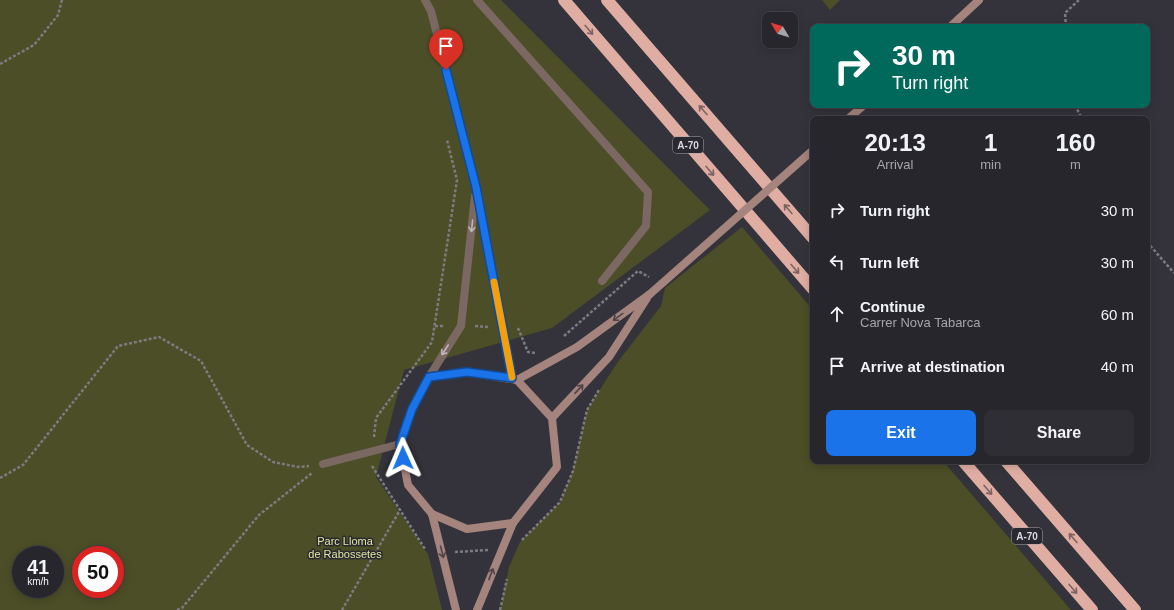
<!DOCTYPE html>
<html lang="en">
<head>
<meta charset="utf-8">
<style>
	body { margin:0; font-family:Helvetica,sans-serif; background:#2f2e34; color:#f1f3f6; height:100vh; display:flex; flex-direction:column; font-size:15px; white-space:nowrap }
	* { box-sizing:border-box; margin:0 }
	p { font-size:13px; color:#a4a5a9 }
	.icon { flex:none; width:22px; height:22px; fill:none; stroke:currentColor; stroke-width:2; stroke-linecap:round; stroke-linejoin:round }
	.map { position:relative; flex:1; overflow:hidden }
	.panel { position:absolute; left:810px; top:116px; width:340px; height:348px; display:flex; flex-direction:column; background:#27262c; border-radius:8px; box-shadow:0 2px 10px #0003,0 0 0 1px #434348 }
	.panel>* { flex:none }
	.banner { position:absolute; left:810px; top:24px; width:340px; height:84px; border-radius:8px; box-shadow:0 2px 10px #0003,0 0 0 1px #434348; background:#00695c; color:#fff; overflow:hidden }
	.needle { width:26px; rotate:308deg }
	.fabs { position:absolute; left:762px; top:12px; display:grid; gap:8px }
	.fabs a { display:grid; place-items:center; width:36px; height:36px; border-radius:8px; background:#27262c; box-shadow:0 2px 10px #0003,0 0 0 1px #434348; font-size:20px }
	.speed { position:absolute; left:12px; top:546px; display:flex; gap:8px; font-size:20px; font-weight:700; text-align:center }
	.speed>* { display:grid; place-content:center; width:52px; height:52px; border-radius:50%; background:#27262c; box-shadow:0 2px 10px #0003,0 0 0 1px #434348; line-height:1 }
	.speed small { font-size:10px; font-weight:400 }
	.speed .limit { border:6px solid #d22; background:#fff; color:#111 }
	.pin { position:absolute; display:grid; place-items:center; width:34px; height:34px; color:#fff; margin:-41px -17px; border-radius:50% 50% 50% 0; rotate:-45deg; box-shadow:0 0 4px #0007 }
	.pin .icon { rotate:45deg }
	.me { position:absolute; width:44px; margin:-22px; rotate:359deg; stroke-linejoin:round; filter:drop-shadow(0 0 3px #0008) }
	.turn { display:flex; align-items:center; gap:14px; height:84px; padding:0 16px; font-size:18px }
	.turn .icon { width:52px; height:52px; stroke-width:2.5 }
	.turn b { display:block; font-size:28px; line-height:34px }
	.eta { display:flex; justify-content:space-evenly; align-items:center; height:68px; text-align:center }
	.eta b { font-size:24px; font-weight:700; line-height:28px }
	.action { display:flex; gap:8px; margin-top:auto; padding:8px 16px }
	.action a { flex:1; height:46px; border-radius:8px; background:#1a73e8; color:#fff; font-size:16px; font-weight:700; line-height:46px; text-align:center }
	.action a+a { background:#2f2e34; color:#f1f3f6 }
	ul { padding:0; list-style:none }
	li { display:flex; align-items:center; gap:12px; height:52px; padding:0 16px }
	li div { flex:1 }
	li b { display:block; font-size:15px }
	li em { font-style:normal }
	.map>svg:first-child { display:block }
	.green { fill:#4c4e27; fill-rule:evenodd }
	.lines { fill:none; stroke-linecap:round; stroke-linejoin:round }
	.path { stroke:#7c7b82; stroke-width:2.5; stroke-dasharray:3 2; stroke-linecap:butt }
	.street { stroke:#7c6863; stroke-width:8 }
	.secondary { stroke:#a5847d; stroke-width:8 }
	.highway { stroke:#e0ada3; stroke-width:12 }
	.secondary-bridge { stroke:#a5847d; stroke-width:8 }
	.oneway { stroke:#7c6464 }
	.oneway2 { stroke:#bdb6b8 }
	.oneway3 { stroke:#4f4448 }
	.route-casing { stroke:#114b97; stroke-width:10 }
	.route { stroke:#1a73e8; stroke-width:7 }
	.slow { stroke:#f59e0b; stroke-width:7 }
	.labels { text-anchor:middle; dominant-baseline:central; stroke-width:3; stroke-linejoin:round; paint-order:stroke }
	.shield { fill:#2a2931; stroke:#a4a4a9; stroke-width:1 }
	.shield-label { font-size:10px; font-weight:bold; fill:#d9d8dd }
	.park-label { font-size:11px; fill:#e2e7a0; stroke:#2a2931 }
</style>
</head>
<body>
<div class="map">
<svg width="1174" height="610" viewBox="0 0 1174 610">
	<rect width="100%" height="100%" fill="#34333b"/>
	<g class="green">
		<path d="M0,0h501l209,210 -158,118 -148,42 -28,107 52,77 14,56h-442zM21,555h34v34h-34zM81,555h34v34h-34z"/>
		<path d="M822,0h18l-10,10z"/>
		<path d="M742,227l71,83v151h130l128,149h-571l9,-43 11,-25 40,-40 13,-31 14,-61 30,-47 44,-57 4,-18z"/>
	</g>
	<g class="lines">
		<g class="path">
			<path d="M1066,27l-1,-14 14,-13"/>
			<path d="M0,64l34,-19 24,-30 4,-15"/>
			<path d="M1075,105l7,14"/>
			<path d="M1147,242l27,31"/>
			<path d="M435,326h9"/>
			<path d="M475,326l13,1"/>
			<path d="M518,328l10,24 7,1"/>
			<path d="M564,336l74,-65 11,6"/>
			<path d="M374,437l2,-19 56,-76 25,-162 -10,-40"/>
			<path d="M372,466l53,83"/>
			<path d="M0,478l23,-13 95,-119 41,-9 42,24 46,84 26,17 25,5 11,-1"/>
			<path d="M522,540l38,-38 13,-31 14,-61 12,-20"/>
			<path d="M455,552l33,-2"/>
			<path d="M177,610l5,-2 77,-93 53,-42"/>
			<path d="M342,610l58,-100"/>
			<path d="M500,610l7,-31"/>
		</g>
		<g class="street">
			<path d="M425,0l6,11 45,176 36,192"/>
			<path d="M477,0l171,192 -2,34 -44,55"/>
			<path d="M429,377l32,-51 14,-130"/>
			<path d="M323,464l77,-20"/>
		</g>
		<g class="secondary">
			<path d="M950,27l29,-27"/>
			<path d="M848,119l16,-14"/>
			<path d="M517,380l60,-33 73,-53"/>
			<path d="M552,418l57,-61 38,-59"/>
			<path d="M432,514l35,15 46,-6"/>
			<path d="M456,610l-24,-96 -24,-29 -8,-41 12,-35 17,-32 38,-5 50,8 35,38 5,49 -44,56 -36,87"/>
		</g>
		<g class="highway">
			<path d="M564,0l249,289"/>
			<path d="M607,0l206,238"/>
			<path d="M963,461l129,149"/>
			<path d="M1006,461l129,149"/>
		</g>
		<path class="secondary-bridge" d="M650,294l163,-144"/>
	</g>
	<defs><path id="oneway-shaft" d="M-6 0H5M1.5-3L5.5 0L1.5 3" fill="none" stroke-width="1.6" stroke-linecap="round" stroke-linejoin="round"/></defs>
	<g class="oneway">
		<use href="#oneway-shaft" transform="translate(589 30) rotate(50)"/>
		<use href="#oneway-shaft" transform="translate(703 110) rotate(-131)"/>
		<use href="#oneway-shaft" transform="translate(710 171) rotate(49)"/>
		<use href="#oneway-shaft" transform="translate(788 209) rotate(-131)"/>
		<use href="#oneway-shaft" transform="translate(795 269) rotate(49)"/>
		<use href="#oneway-shaft" transform="translate(988 490) rotate(49)"/>
		<use href="#oneway-shaft" transform="translate(1073 538) rotate(-131)"/>
		<use href="#oneway-shaft" transform="translate(1073 589) rotate(49)"/>
	</g>
	<g class="oneway2">
		<use href="#oneway-shaft" transform="translate(472 226) rotate(96)"/>
		<use href="#oneway-shaft" transform="translate(445 350) rotate(123)"/>
	</g>
	<g class="oneway3">
		<use href="#oneway-shaft" transform="translate(618 317) rotate(144)"/>
		<use href="#oneway-shaft" transform="translate(579 389) rotate(-47)"/>
		<use href="#oneway-shaft" transform="translate(442 552) rotate(76)"/>
		<use href="#oneway-shaft" transform="translate(491 574) rotate(-69)"/>
	</g>
	<g class="lines">
		<g class="route-casing">
			<path id="route" d="M403,458l-3,-14 12,-35 17,-32 38,-5 45,6 -36,-191 -30,-117"/>
		</g>
		<use href="#route" class="route"/>
		<path class="slow" d="M494,282l18,95"/>
	</g>
	<g class="labels">
		<g class="shield">
			<rect x="673" y="137" width="30" height="16" rx="3"/>
			<rect x="1012" y="528" width="30" height="16" rx="3"/>
		</g>
		<g class="shield-label">
			<text x="688" y="145">A-70</text>
			<text x="1027" y="536">A-70</text>
		</g>
		<g class="park-label">
			<text x="345" y="541">Parc Lloma<tspan x="345" dy="13">de Rabossetes</tspan></text>
		</g>
	</g>
</svg>
<div class="fabs">
<a><svg class="needle" viewBox="-14 -14 28 28"><path d="M0-13l5 13h-10z" fill="#e53935"/><path d="M0 13l5-13h-10z" fill="#a4a5a9"/></svg></a>
</div>
<div class="speed"><div>41<small>km/h</small></div><div class="limit">50</div></div>
<div class="pin" style="left:446px;top:70px;background:#d93025"><svg class="icon" aria-label="arrive" viewBox="0 0 24 24"><path d="M6 21V4h12l-3 4 3 4H6"/></svg></div>
<svg class="me" style="left:403px;top:458px" viewBox="-20 -20 40 40"><path d="M0-17L14 15 0 8-14 15z" fill="#1a73e8" stroke="#fff" stroke-width="4"/></svg>
<div class="banner">
<div class="turn"><svg class="icon" aria-label="right" viewBox="0 0 24 24"><path d="M7 20v-9h11M14 6l5 5-5 5"/></svg><div><b>30 m</b>Turn right</div></div>
</div>
<section class="panel">
<div class="eta">
<div><b>20:13</b><p>Arrival</p></div>
<div><b>1</b><p>min</p></div>
<div><b>160</b><p>m</p></div>
</div>
<ul>
<li><svg class="icon" aria-label="right" viewBox="0 0 24 24"><path d="M7 20v-9h11M14 6l5 5-5 5"/></svg><div><b>Turn right</b></div><em>30 m</em></li>
<li><svg class="icon" aria-label="left" viewBox="0 0 24 24"><path d="M17 20v-9H6M10 6l-5 5 5 5"/></svg><div><b>Turn left</b></div><em>30 m</em></li>
<li><svg class="icon" aria-label="ahead" viewBox="0 0 24 24"><path d="M12 20V5M6 11l6-6 6 6"/></svg><div><b>Continue</b><p>Carrer Nova Tabarca</p></div><em>60 m</em></li>
<li><svg class="icon" aria-label="arrive" viewBox="0 0 24 24"><path d="M6 21V4h12l-3 4 3 4H6"/></svg><div><b>Arrive at destination</b></div><em>40 m</em></li>
</ul>
<div class="action"><a>Exit</a><a>Share</a></div>
</section>
</div>
</body>
</html>
